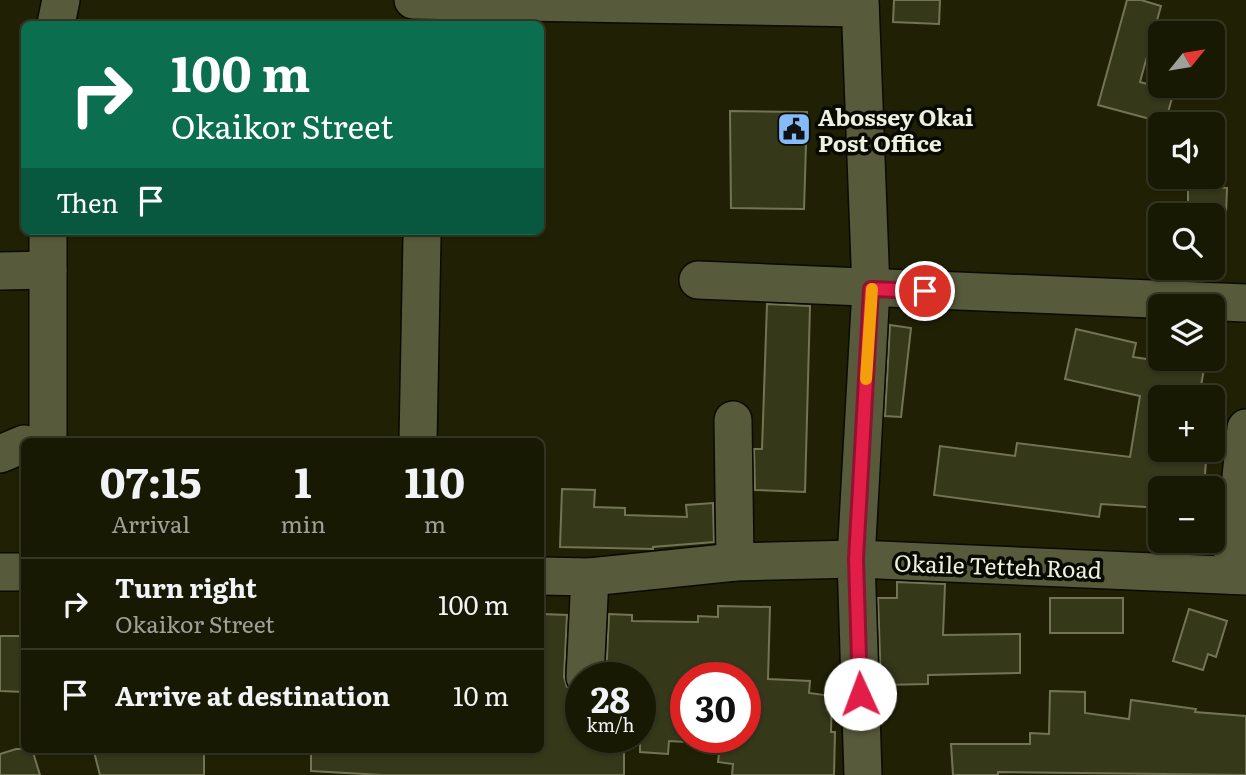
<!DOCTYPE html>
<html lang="en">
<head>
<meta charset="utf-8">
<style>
	body { margin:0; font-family:Literata,serif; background:#21220d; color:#f1f3f6; height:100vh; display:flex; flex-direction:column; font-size:26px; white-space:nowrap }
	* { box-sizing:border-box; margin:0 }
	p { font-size:23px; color:#9fa09a }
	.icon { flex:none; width:38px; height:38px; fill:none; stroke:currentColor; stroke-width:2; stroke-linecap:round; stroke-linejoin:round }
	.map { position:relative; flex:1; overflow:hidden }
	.drawer { position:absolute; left:21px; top:438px; width:523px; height:315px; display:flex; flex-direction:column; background:#181903; border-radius:10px; box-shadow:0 2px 5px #0004,0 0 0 2px #363825 }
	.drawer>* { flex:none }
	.top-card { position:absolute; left:21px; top:21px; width:523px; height:214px; border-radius:10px; box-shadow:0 2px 5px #0004,0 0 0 2px #363825; background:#0b6e4f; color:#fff; overflow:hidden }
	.needle { width:46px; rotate:60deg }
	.fabs { position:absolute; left:1148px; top:21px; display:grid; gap:14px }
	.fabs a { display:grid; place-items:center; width:77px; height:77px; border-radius:10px; background:#181903; box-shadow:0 2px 5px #0004,0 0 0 2px #363825; font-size:35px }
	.speed { position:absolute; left:565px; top:662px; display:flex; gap:14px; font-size:35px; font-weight:700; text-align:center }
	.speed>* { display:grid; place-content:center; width:91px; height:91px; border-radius:50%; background:#181903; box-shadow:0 2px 5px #0004,0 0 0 2px #363825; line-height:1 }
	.speed small { font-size:18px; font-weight:400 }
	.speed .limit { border:10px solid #d22; background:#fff; color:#111 }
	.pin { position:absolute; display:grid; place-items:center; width:60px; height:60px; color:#fff; margin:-30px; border:4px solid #fff; border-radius:50%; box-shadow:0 2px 7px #0007 }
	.me { position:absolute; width:77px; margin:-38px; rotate:358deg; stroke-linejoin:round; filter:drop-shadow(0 0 5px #0008) }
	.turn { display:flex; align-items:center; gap:24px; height:147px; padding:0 35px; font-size:32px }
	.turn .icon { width:91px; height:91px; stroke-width:2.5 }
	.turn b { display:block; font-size:49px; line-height:60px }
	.then { display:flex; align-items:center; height:66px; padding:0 35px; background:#0003; gap:14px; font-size:26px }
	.eta { display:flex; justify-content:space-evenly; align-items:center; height:119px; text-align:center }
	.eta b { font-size:42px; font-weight:700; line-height:49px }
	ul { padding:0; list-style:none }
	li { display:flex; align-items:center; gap:21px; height:91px; padding:0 35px; border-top:2px solid #363825 }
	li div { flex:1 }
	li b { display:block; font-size:26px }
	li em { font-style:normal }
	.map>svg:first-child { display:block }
	.building { fill:#36381a; stroke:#727555; stroke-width:2 }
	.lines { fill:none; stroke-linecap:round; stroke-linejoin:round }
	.minor-casing { stroke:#0a0a00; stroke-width:40 }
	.minor { stroke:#575a3b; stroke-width:37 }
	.route-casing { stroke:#92132f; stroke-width:18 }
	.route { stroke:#e11d48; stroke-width:12 }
	.slow { stroke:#f59e0b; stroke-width:12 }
	.labels { text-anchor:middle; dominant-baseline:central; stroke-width:7; stroke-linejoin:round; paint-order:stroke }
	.poi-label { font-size:23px; font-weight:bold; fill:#eef0de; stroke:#090a02; text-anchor:start }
	.street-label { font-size:23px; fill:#eef0de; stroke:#090a02 }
</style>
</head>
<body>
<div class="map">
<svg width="1246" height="775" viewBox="0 0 1246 775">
	<rect width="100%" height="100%" fill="#202104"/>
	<g class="building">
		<path d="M894,0h46l-1,24 -46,-2z"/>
		<path d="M1127,0h14l20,6 -21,76 34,9 -9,32 -67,-18z"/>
		<path d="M730,111l77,1 -3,97 -73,-1z"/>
		<path d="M1188,186l39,2 -1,26 -38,-2z"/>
		<path d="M767,304l43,2 -5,186 -50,-2 -1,-41h8z"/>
		<path d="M890,325l21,3 -10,89 -16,-1z"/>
		<path d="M1076,329l60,14 -3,14 14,2 1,-7 12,1v8l44,8 -5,28h-39v61l46,3 -2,27h-44v20l-59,-4 -2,13 -165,-22 6,-49 75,10 2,-13 113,14 10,-61 -75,-17z"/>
		<path d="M562,489l33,1 -1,17 31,1v7l62,2 -1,-12 27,-2 1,39 -61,5v2l-93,-2z"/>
		<path d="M897,582l48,2 -2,51 77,-1v39l-92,2v9l-47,1 -3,-87h19z"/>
		<rect x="1050" y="598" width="73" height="35"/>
		<path d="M718,606l52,1 -2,72 42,2 -1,12 23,3 -1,36h4l-1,43h-102l1,-11 -15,-2 3,-25h25v-60h-60v65l-17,-1 -1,13 -28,-2v-75h-34l3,-63 23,1v6l66,1v-6l20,1z"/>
		<path d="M1189,609l38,12 -11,36 -8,-3 -5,16 -30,-9z"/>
		<path d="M543,614l24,1 -3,62 3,10 12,9 -1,41h46v38h-242l-71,-4v-22h230z"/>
		<path d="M0,636h24v56l-24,-1z"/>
		<path d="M1050,691l35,1v21l44,6 2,-19 65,9 -1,3 51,4v59l-248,-3v3h-45l-2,-31h79v-11l19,1z"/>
		<path d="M16,749h16l8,26h-40v-21z"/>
		<path d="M149,749h55v26h-104l-6,-23z"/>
	</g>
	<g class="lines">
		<g class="minor-casing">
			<g id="minor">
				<path d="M413,0l447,8"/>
				<path d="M860,0l11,289 -15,270 7,216"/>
				<path d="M56,24l5,-24"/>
				<path d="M48,231v210"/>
				<path d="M0,271l48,-1"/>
				<path d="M698,280l548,23"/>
				<path d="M733,420l2,142"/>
				<path d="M418,441l4,-204"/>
				<path d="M0,454l24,-10"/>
				<path d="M0,572h24"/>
				<path d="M1231,575l15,-147"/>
				<path d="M541,576l49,1 145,-15 121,-3 390,17"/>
				<path d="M585,677l5,-100"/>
			</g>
		</g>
		<use href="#minor" class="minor"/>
	</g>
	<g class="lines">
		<g class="route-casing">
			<path id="route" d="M860,694l-4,-135 15,-270 54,2"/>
		</g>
		<use href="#route" class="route"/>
		<path class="slow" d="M866,379l6,-90"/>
	</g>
	<defs>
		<g id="civic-square" transform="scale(1.75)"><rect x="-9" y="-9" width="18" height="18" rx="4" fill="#85bbfb" stroke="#090a02"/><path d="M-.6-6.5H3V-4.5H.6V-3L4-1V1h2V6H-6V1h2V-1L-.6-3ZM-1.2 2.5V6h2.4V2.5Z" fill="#111"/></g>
	</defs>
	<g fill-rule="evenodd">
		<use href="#civic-square" x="794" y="129"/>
	</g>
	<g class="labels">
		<g class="poi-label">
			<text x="818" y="116">Abossey Okai<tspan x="818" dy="26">Post Office</tspan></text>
		</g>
		<g class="street-label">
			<text transform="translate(998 565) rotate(2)">Okaile Tetteh Road</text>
		</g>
	</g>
</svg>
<div class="fabs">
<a><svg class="needle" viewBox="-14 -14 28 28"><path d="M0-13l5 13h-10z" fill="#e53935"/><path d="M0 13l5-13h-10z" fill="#9fa09a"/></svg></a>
<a><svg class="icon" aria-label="sound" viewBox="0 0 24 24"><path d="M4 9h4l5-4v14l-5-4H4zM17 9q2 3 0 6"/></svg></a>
<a><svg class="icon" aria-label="search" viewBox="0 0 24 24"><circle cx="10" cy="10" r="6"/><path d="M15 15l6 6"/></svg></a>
<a><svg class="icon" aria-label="layers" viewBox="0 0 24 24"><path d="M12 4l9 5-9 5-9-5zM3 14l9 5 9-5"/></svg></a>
<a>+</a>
<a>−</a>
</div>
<div class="speed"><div>28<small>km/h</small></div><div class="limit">30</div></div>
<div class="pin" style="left:925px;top:291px;background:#d93025"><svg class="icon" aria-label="arrive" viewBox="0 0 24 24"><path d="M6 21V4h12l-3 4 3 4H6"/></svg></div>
<svg class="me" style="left:860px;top:694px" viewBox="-20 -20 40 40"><circle r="19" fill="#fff"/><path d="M0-13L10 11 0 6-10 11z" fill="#e11d48"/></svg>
<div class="top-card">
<div class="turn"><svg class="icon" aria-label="right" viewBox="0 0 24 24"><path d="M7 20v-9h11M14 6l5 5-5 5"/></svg><div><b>100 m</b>Okaikor Street</div></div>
<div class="then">Then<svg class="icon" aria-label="arrive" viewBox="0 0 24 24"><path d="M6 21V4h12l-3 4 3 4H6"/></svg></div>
</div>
<section class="drawer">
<div class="eta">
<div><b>07:15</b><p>Arrival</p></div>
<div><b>1</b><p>min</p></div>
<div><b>110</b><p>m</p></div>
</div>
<ul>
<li><svg class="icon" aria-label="right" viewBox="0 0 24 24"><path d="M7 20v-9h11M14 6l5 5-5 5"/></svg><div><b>Turn right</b><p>Okaikor Street</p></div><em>100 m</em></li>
<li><svg class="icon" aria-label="arrive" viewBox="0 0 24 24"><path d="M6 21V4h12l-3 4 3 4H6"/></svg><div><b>Arrive at destination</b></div><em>10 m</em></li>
</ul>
</section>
</div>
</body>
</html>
